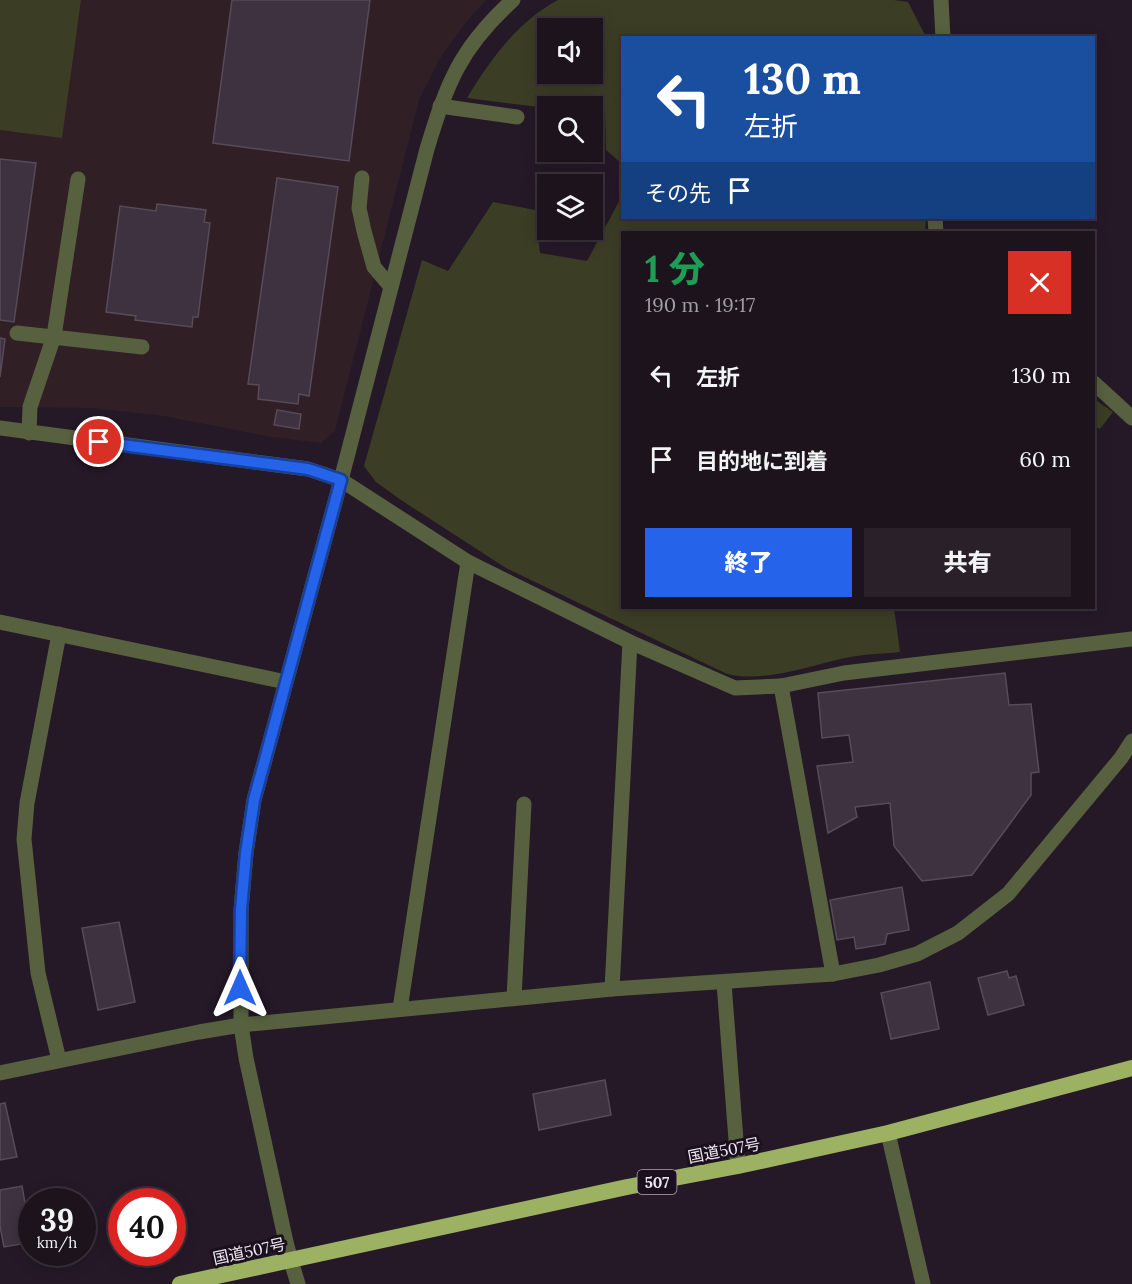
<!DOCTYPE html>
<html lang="ja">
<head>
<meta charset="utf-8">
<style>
	body { margin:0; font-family:Lora,"Noto Sans JP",serif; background:#29202a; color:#f1f3f6; height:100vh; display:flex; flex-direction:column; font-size:22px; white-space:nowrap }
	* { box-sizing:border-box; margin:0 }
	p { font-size:20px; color:#a09ea4 }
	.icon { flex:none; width:33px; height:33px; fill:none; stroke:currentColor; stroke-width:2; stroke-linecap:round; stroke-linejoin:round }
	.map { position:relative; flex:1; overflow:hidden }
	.sheet { position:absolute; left:621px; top:231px; width:474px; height:378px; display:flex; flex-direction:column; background:#1c131d; border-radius:0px; box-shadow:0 3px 15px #0003,0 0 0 2px #3a323b }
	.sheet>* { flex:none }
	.top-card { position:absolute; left:621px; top:36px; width:474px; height:183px; border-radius:0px; box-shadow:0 3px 15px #0003,0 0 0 2px #3a323b; background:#1a4fa0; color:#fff; overflow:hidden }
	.tools { position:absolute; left:537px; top:18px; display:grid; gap:12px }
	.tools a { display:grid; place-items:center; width:66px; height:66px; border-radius:0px; background:#1c131d; box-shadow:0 3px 15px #0003,0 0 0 2px #3a323b; font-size:30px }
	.speed { position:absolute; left:18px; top:1188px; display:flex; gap:12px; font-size:30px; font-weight:700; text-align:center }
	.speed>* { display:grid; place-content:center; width:78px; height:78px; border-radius:50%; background:#1c131d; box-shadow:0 3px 15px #0003,0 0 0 2px #3a323b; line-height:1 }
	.speed small { font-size:15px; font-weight:400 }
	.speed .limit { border:9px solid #d22; background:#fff; color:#111 }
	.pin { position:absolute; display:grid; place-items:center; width:51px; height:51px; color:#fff; margin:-26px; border:3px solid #fff; border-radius:50%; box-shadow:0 2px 6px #0007 }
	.me { position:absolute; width:66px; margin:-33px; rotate:0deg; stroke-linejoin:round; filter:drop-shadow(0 0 4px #0008) }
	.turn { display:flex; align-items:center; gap:21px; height:126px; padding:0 24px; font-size:27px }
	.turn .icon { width:78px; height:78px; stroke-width:2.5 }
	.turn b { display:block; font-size:42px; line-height:51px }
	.then { display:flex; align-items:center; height:57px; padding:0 24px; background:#0003; gap:12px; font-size:22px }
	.round { display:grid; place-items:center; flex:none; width:63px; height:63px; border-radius:0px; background:#29202a }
	.summary { display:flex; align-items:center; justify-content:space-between; height:102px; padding:0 24px }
	h1 { font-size:36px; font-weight:800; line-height:45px; color:#1e9e55 }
	.primary-button { display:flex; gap:12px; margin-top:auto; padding:12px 24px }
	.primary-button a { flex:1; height:69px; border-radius:0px; background:#2563eb; color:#fff; font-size:24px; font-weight:800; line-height:69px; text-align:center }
	.primary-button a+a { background:#29202a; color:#f1f3f6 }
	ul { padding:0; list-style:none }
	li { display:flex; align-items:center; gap:18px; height:84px; padding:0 24px }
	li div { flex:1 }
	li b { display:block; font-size:22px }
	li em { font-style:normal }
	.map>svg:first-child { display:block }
	.education { fill:#311f26 }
	.green { fill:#3b3d25; fill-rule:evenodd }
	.building { fill:#3e3140; stroke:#574a59; stroke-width:1.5 }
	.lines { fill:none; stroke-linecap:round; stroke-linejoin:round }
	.service { stroke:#57613f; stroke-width:15 }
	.minor { stroke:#57613f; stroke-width:15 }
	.tertiary { stroke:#57613f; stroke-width:15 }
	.trunk { stroke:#9cb262; stroke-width:16 }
	.route-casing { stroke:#184099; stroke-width:15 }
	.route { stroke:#2563eb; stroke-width:10 }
	.labels { text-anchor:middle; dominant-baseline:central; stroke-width:6; stroke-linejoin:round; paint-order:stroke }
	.shield { fill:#1b101d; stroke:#b1a8b2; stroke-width:1.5 }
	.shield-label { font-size:15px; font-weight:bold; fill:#f1e9f2 }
	.street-label { font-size:16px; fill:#f1e9f2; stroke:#1b101d }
</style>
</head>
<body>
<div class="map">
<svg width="1132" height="1284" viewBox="0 0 1132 1284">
	<rect width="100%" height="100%" fill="#251927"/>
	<path class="education" d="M0,0h486l-23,26 -24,34 -20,40 -84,331 -14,12 -50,-6 -107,-21 -71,-8 -93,-1z"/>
	<g class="green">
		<path d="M0,0h81l-19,138 -62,-8z"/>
		<path d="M558,0h336l14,2 18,35 -304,1v126l-16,-14 -1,-35 -12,-2 -1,-7 -45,2 -80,-10c23,-38 51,-77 91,-98zM592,28v46h-44v-46z"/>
		<path d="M622,196v22h304l-1,14h-303v376h272l6,44c-18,2 -37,2 -55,6 -36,8 -81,25 -118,16l-221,-106 -105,-68 -25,-18 -12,-16 58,-206 26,11 45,-69 42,8 5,43 47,8z"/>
		<path d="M1094,399l19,13 -13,17 -6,-3z"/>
	</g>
	<g class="building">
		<path d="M232,0h138l-21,161 -136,-18z"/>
		<path d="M0,159l36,4 -22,159 -14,-2z"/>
		<path d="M277,178l61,9 -29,209 -10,-2 -1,10 -40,-5 1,-14 -11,-1z"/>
		<path d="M157,204l49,6 -2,12 6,1 -12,94h-5l-1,10 -57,-7 1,-4 -30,-4 14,-106 36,5z"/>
		<path d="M552,230h29l-3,11h-16l-9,-5z"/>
		<path d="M0,338l5,1 -5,38z"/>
		<path d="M277,410l24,4 -2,15 -25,-4z"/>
		<path d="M1005,673l4,32 22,-1 8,68 -8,1v22l-59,80 -50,6 -28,-35 -4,-43 -35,4 2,10 -29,16 -11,-67 36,-4 -4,-27 -27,3 -4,-45z"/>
		<path d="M902,887l7,43 -22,4 -2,10 -29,5 -2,-12 -17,3 -7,-40z"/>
		<path d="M119,922l16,80 -37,8 -16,-82z"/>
		<path d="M1007,971l2,7 7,-2 8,29 -36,10 -10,-37z"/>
		<path d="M930,982l9,47 -48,10 -10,-46z"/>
		<path d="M605,1080l6,35 -72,15 -6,-36z"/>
		<path d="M5,1103l12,54 -17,3v-56z"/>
		<path d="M22,1186l10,56 -28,5 -4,-21v-36z"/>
	</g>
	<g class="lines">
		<g class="service">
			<path d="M440,106l77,11"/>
			<path d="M362,178l-3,30 5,23 10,36 17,20"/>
			<path d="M17,333l125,14"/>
			<path d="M29,433l1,-26 24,-71 24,-157"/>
		</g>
		<g class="minor">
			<path d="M513,0c-53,48 -66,83 -86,149l-86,331 127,82 162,80 105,46 46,-2 63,-13 288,-34"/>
			<path d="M941,0l2,38"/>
			<path d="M935,218l1,14"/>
			<path d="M1094,383l38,35"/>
			<path d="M0,622l286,60"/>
			<path d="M59,634l-32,169 -3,36 14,134 21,87"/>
			<path d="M781,686l52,288"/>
			<path d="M724,983l14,183"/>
			<path d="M612,989l18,-347"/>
			<path d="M514,998l10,-194"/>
			<path d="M400,1009l68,-447"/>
			<path d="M888,1133l35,151"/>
			<path d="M291,1261l7,23"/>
		</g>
		<g class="tertiary">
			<path d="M0,428l308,41 33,11 -87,320 -8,53 -5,57v115l5,33 40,184 5,19"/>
			<path d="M0,1073l199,-41 42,-7 371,-36 221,-15 46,-9 38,-11 41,-21 50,-39 113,-136 11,-17"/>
		</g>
		<path class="trunk" d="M180,1284l447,-97 111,-21 150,-33 244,-65"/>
	</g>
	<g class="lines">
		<g class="route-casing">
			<path id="route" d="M99,442l209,27 33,11 -87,320 -8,53 -5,57 -1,78"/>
		</g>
		<use href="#route" class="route"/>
	</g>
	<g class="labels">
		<rect class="shield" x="637.5" y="1170" width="39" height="24" rx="4.5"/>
		<g class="shield-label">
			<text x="657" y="1182">507</text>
		</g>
		<g class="street-label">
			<text transform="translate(724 1150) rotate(-11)">国道507号</text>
			<text transform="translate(249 1251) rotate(-12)">国道507号</text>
		</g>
	</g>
</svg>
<div class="tools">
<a><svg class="icon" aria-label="sound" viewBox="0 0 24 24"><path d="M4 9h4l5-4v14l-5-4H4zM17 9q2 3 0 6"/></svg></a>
<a><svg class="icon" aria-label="search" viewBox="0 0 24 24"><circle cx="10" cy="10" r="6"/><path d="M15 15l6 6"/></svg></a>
<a><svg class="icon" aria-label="layers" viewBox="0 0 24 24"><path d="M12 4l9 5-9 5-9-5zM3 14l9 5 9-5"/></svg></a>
</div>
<div class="speed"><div>39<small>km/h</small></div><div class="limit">40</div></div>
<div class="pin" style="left:99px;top:442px;background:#d93025"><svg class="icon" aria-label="arrive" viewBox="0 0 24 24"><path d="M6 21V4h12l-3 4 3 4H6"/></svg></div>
<svg class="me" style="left:240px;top:988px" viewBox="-20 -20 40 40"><path d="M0-17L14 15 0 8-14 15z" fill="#2563eb" stroke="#fff" stroke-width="4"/></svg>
<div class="top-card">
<div class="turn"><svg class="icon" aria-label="left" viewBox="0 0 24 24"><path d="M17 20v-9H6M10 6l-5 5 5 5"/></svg><div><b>130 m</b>左折</div></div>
<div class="then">その先<svg class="icon" aria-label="arrive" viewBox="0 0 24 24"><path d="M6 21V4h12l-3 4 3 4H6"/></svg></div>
</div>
<section class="sheet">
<div class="summary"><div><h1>1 分</h1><p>190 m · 19:17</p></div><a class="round" style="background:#d93025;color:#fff"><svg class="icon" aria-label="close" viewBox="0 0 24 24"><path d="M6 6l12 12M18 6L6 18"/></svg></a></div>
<ul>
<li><svg class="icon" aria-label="left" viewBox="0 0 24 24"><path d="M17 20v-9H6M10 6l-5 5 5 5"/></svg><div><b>左折</b></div><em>130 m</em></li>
<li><svg class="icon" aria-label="arrive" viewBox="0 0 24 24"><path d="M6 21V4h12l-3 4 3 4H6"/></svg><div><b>目的地に到着</b></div><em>60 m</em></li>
</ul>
<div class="primary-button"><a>終了</a><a>共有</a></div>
</section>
</div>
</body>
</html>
